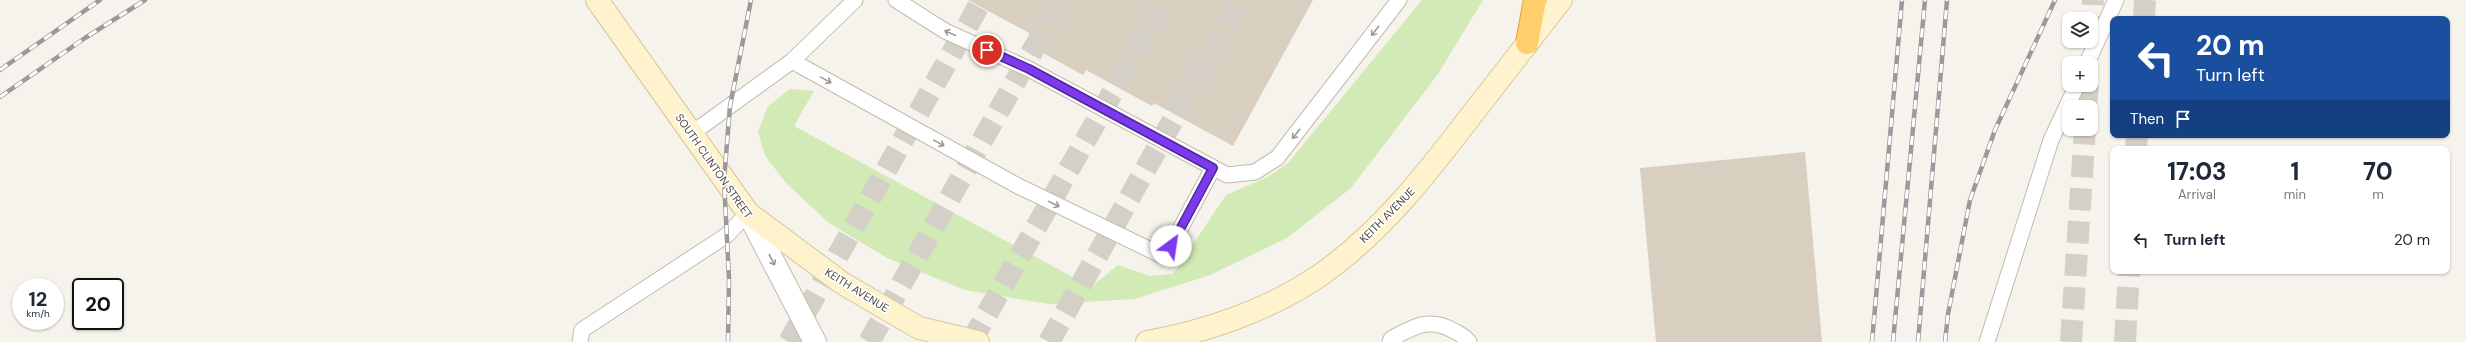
<!DOCTYPE html>
<html lang="en">
<head>
<meta charset="utf-8">
<style>
	body { margin:0; font-family:"DM Sans",sans-serif; background:#f6f6f7; color:#1f2937; height:100vh; display:flex; flex-direction:column; font-size:15px; white-space:nowrap }
	* { box-sizing:border-box; margin:0 }
	p { font-size:13px; color:#747a83 }
	.icon { flex:none; width:22px; height:22px; fill:none; stroke:currentColor; stroke-width:2; stroke-linecap:round; stroke-linejoin:round }
	.map { position:relative; flex:1; overflow:hidden }
	.drawer { position:absolute; left:2110px; top:146px; width:340px; height:128px; display:flex; flex-direction:column; background:#fff; border-radius:8px; box-shadow:0 1px 3px #0004 }
	.drawer>* { flex:none }
	.top-card { position:absolute; left:2110px; top:16px; width:340px; height:122px; border-radius:8px; box-shadow:0 1px 3px #0004; background:#1a4fa0; color:#fff; overflow:hidden }
	.tools { position:absolute; left:2062px; top:12px; display:grid; gap:8px }
	.tools a { display:grid; place-items:center; width:36px; height:36px; border-radius:8px; background:#fff; box-shadow:0 1px 3px #0004; font-size:20px }
	.speed { position:absolute; left:12px; top:278px; display:flex; gap:8px; font-size:20px; font-weight:700; text-align:center }
	.speed>* { display:grid; place-content:center; width:52px; height:52px; border-radius:50%; background:#fff; box-shadow:0 1px 3px #0004; line-height:1 }
	.speed small { font-size:10px; font-weight:400 }
	.speed .limit { border:2px solid #111; border-radius:6px; background:#fff; color:#111 }
	.pin { position:absolute; display:grid; place-items:center; width:34px; height:34px; color:#fff; margin:-17px; border:2px solid #fff; border-radius:50%; box-shadow:0 1px 4px #0007 }
	.me { position:absolute; width:44px; margin:-22px; rotate:31deg; stroke-linejoin:round; filter:drop-shadow(0 0 3px #0008) }
	.turn { display:flex; align-items:center; gap:14px; height:84px; padding:0 20px; font-size:18px }
	.turn .icon { width:52px; height:52px; stroke-width:2.5 }
	.turn b { display:block; font-size:28px; line-height:34px }
	.then { display:flex; align-items:center; height:38px; padding:0 20px; background:#0003; gap:8px; font-size:15px }
	.eta { display:flex; justify-content:space-evenly; align-items:center; height:68px; text-align:center }
	.eta b { font-size:24px; font-weight:800; line-height:28px }
	ul { padding:0; list-style:none }
	li { display:flex; align-items:center; gap:12px; height:52px; padding:0 20px }
	li div { flex:1 }
	li b { display:block; font-size:15px }
	li em { font-style:normal }
	.map>svg:first-child { display:block }
	.green { fill:#d2eab5 }
	.building { fill:#d8cfc1 }
	.lines { fill:none; stroke-linecap:round; stroke-linejoin:round }
	.highway-tunnel { stroke:#d4d0c8; stroke-width:22; stroke-dasharray:22 11; stroke-linecap:butt }
	.lane-casing { stroke:#c2bbae; stroke-width:17 }
	.street-casing { stroke:#c2bbae; stroke-width:24 }
	.secondary-casing { stroke:#d6c79b; stroke-width:24 }
	.highway-casing { stroke:#e0a43c; stroke-width:24 }
	.lane { stroke:#fff; stroke-width:15 }
	.street { stroke:#fff; stroke-width:22 }
	.secondary { stroke:#fff3cd; stroke-width:22 }
	.highway { stroke:#ffcf6e; stroke-width:22 }
	.rail-casing { stroke:#9a9a9a; stroke-width:4.5 }
	.rail { stroke:#fff; stroke-width:3; stroke-dasharray:9; stroke-linecap:butt }
	.oneway { stroke:#9c9892 }
	.route-casing { stroke:#51269a; stroke-width:10 }
	.route { stroke:#7c3aed; stroke-width:7 }
	.labels { text-anchor:middle; dominant-baseline:central; stroke-width:3.5; stroke-linejoin:round; paint-order:stroke }
	.street-label { font-size:11px; fill:#4b4439; stroke:#fff }
</style>
</head>
<body>
<div class="map">
<svg width="2466" height="342" viewBox="0 0 2466 342">
	<rect width="100%" height="100%" fill="#f6f3ec"/>
	<path class="green" d="M1422,0h61l-45,74 -87,114 -64,50 -77,37 -75,24 -85,5 -85,-14 -78,-32 -58,-35 -42,-39 -22,-28 -7,-24 10,-26 22,-17 24,2 -20,35 297,161 27,-22 32,11 23,-2 53,-79 42,-18 20,-14z"/>
	<g class="building">
		<path d="M968,0h345l-80,146 -79,-43 -2,3 -66,-36 -3,5 -42,-23 5,-10z"/>
		<path d="M1805,152l17,190h-166l-16,-174z"/>
	</g>
	<g class="lines">
		<g class="highway-tunnel">
			<path d="M2144,19l1,-19"/>
			<path d="M2091,38l2,-38"/>
			<path d="M2086,107l2,-22"/>
			<path d="M2136,149l1,-14"/>
			<path d="M789,342l193,-342"/>
			<path d="M869,342l192,-342"/>
			<path d="M971,342l194,-342"/>
			<path d="M1049,342l191,-342"/>
			<path d="M2071,342l14,-213"/>
			<path d="M2125,342l4,-71"/>
		</g>
		<g class="lane-casing">
			<g id="lane">
				<path d="M896,0l49,31 84,38 198,106 28,-3 22,-14 122,-158"/>
				<path d="M792,61l226,125 147,71 48,-89"/>
				<path d="M2087,63l29,-63"/>
				<path d="M691,134l101,-73 63,-61"/>
				<path d="M580,342l2,-12 145,-95 21,-22"/>
				<path d="M1390,342l1,-3c23,-13 39,-22 63,-8 6,3 11,5 15,11"/>
				<path d="M1987,342l64,-202 26,-55"/>
			</g>
		</g>
		<g class="street-casing">
			<path id="street" d="M748,213l67,129"/>
		</g>
		<g class="secondary-casing">
			<g id="secondary">
				<path d="M597,0l151,213 94,70 77,45 59,14"/>
				<path d="M1147,342c58,-10 119,-31 169,-64 62,-42 109,-102 154,-161 30,-39 61,-78 91,-117"/>
			</g>
		</g>
		<g class="highway-casing">
			<path id="highway" d="M1527,43l8,-43"/>
		</g>
		<use href="#lane" class="lane"/>
		<use href="#street" class="street"/>
		<use href="#secondary" class="secondary"/>
		<use href="#highway" class="highway"/>
		<g class="rail-casing">
			<g id="rail">
				<path d="M0,70l100,-70"/>
				<path d="M0,97l85,-59 60,-38"/>
				<path d="M728,342l1,-64 -5,-98 6,-74 21,-106"/>
				<path d="M1872,342l30,-342"/>
				<path d="M1893,342l32,-342"/>
				<path d="M1918,342l29,-342"/>
				<path d="M1945,342l3,-28 22,-114 25,-70 60,-130"/>
			</g>
		</g>
		<use href="#rail" class="rail"/>
	</g>
	<defs><path id="oneway-shaft" d="M-6 0H5M1.5-3L5.5 0L1.5 3" fill="none" stroke-width="1.6" stroke-linecap="round" stroke-linejoin="round"/></defs>
	<g class="oneway">
		<use href="#oneway-shaft" transform="translate(1375 31) rotate(128)"/>
		<use href="#oneway-shaft" transform="translate(950 33) rotate(-155)"/>
		<use href="#oneway-shaft" transform="translate(826 80) rotate(29)"/>
		<use href="#oneway-shaft" transform="translate(1296 134) rotate(128)"/>
		<use href="#oneway-shaft" transform="translate(939 143) rotate(29)"/>
		<use href="#oneway-shaft" transform="translate(1054 204) rotate(26)"/>
		<use href="#oneway-shaft" transform="translate(772 260) rotate(63)"/>
	</g>
	<g class="lines">
		<g class="route-casing">
			<path id="route" d="M987,50l42,19 184,99 -42,78"/>
		</g>
		<use href="#route" class="route"/>
	</g>
	<g class="labels">
		<g class="street-label">
			<text transform="translate(714 166) rotate(55)">SOUTH CLINTON STREET</text>
			<text transform="translate(1387 215) rotate(-45)">KEITH AVENUE</text>
			<text transform="translate(857 290) rotate(32)">KEITH AVENUE</text>
		</g>
	</g>
</svg>
<div class="tools">
<a><svg class="icon" aria-label="layers" viewBox="0 0 24 24"><path d="M12 4l9 5-9 5-9-5zM3 14l9 5 9-5"/></svg></a>
<a>+</a>
<a>−</a>
</div>
<div class="speed"><div>12<small>km/h</small></div><div class="limit">20</div></div>
<div class="pin" style="left:987px;top:50px;background:#d93025"><svg class="icon" aria-label="arrive" viewBox="0 0 24 24"><path d="M6 21V4h12l-3 4 3 4H6"/></svg></div>
<svg class="me" style="left:1171px;top:246px" viewBox="-20 -20 40 40"><circle r="19" fill="#fff"/><path d="M0-13L10 11 0 6-10 11z" fill="#7c3aed"/></svg>
<div class="top-card">
<div class="turn"><svg class="icon" aria-label="left" viewBox="0 0 24 24"><path d="M17 20v-9H6M10 6l-5 5 5 5"/></svg><div><b>20 m</b>Turn left</div></div>
<div class="then">Then<svg class="icon" aria-label="arrive" viewBox="0 0 24 24"><path d="M6 21V4h12l-3 4 3 4H6"/></svg></div>
</div>
<section class="drawer">
<div class="eta">
<div><b>17:03</b><p>Arrival</p></div>
<div><b>1</b><p>min</p></div>
<div><b>70</b><p>m</p></div>
</div>
<ul>
<li><svg class="icon" aria-label="left" viewBox="0 0 24 24"><path d="M17 20v-9H6M10 6l-5 5 5 5"/></svg><div><b>Turn left</b></div><em>20 m</em></li>
</ul>
</section>
</div>
</body>
</html>
